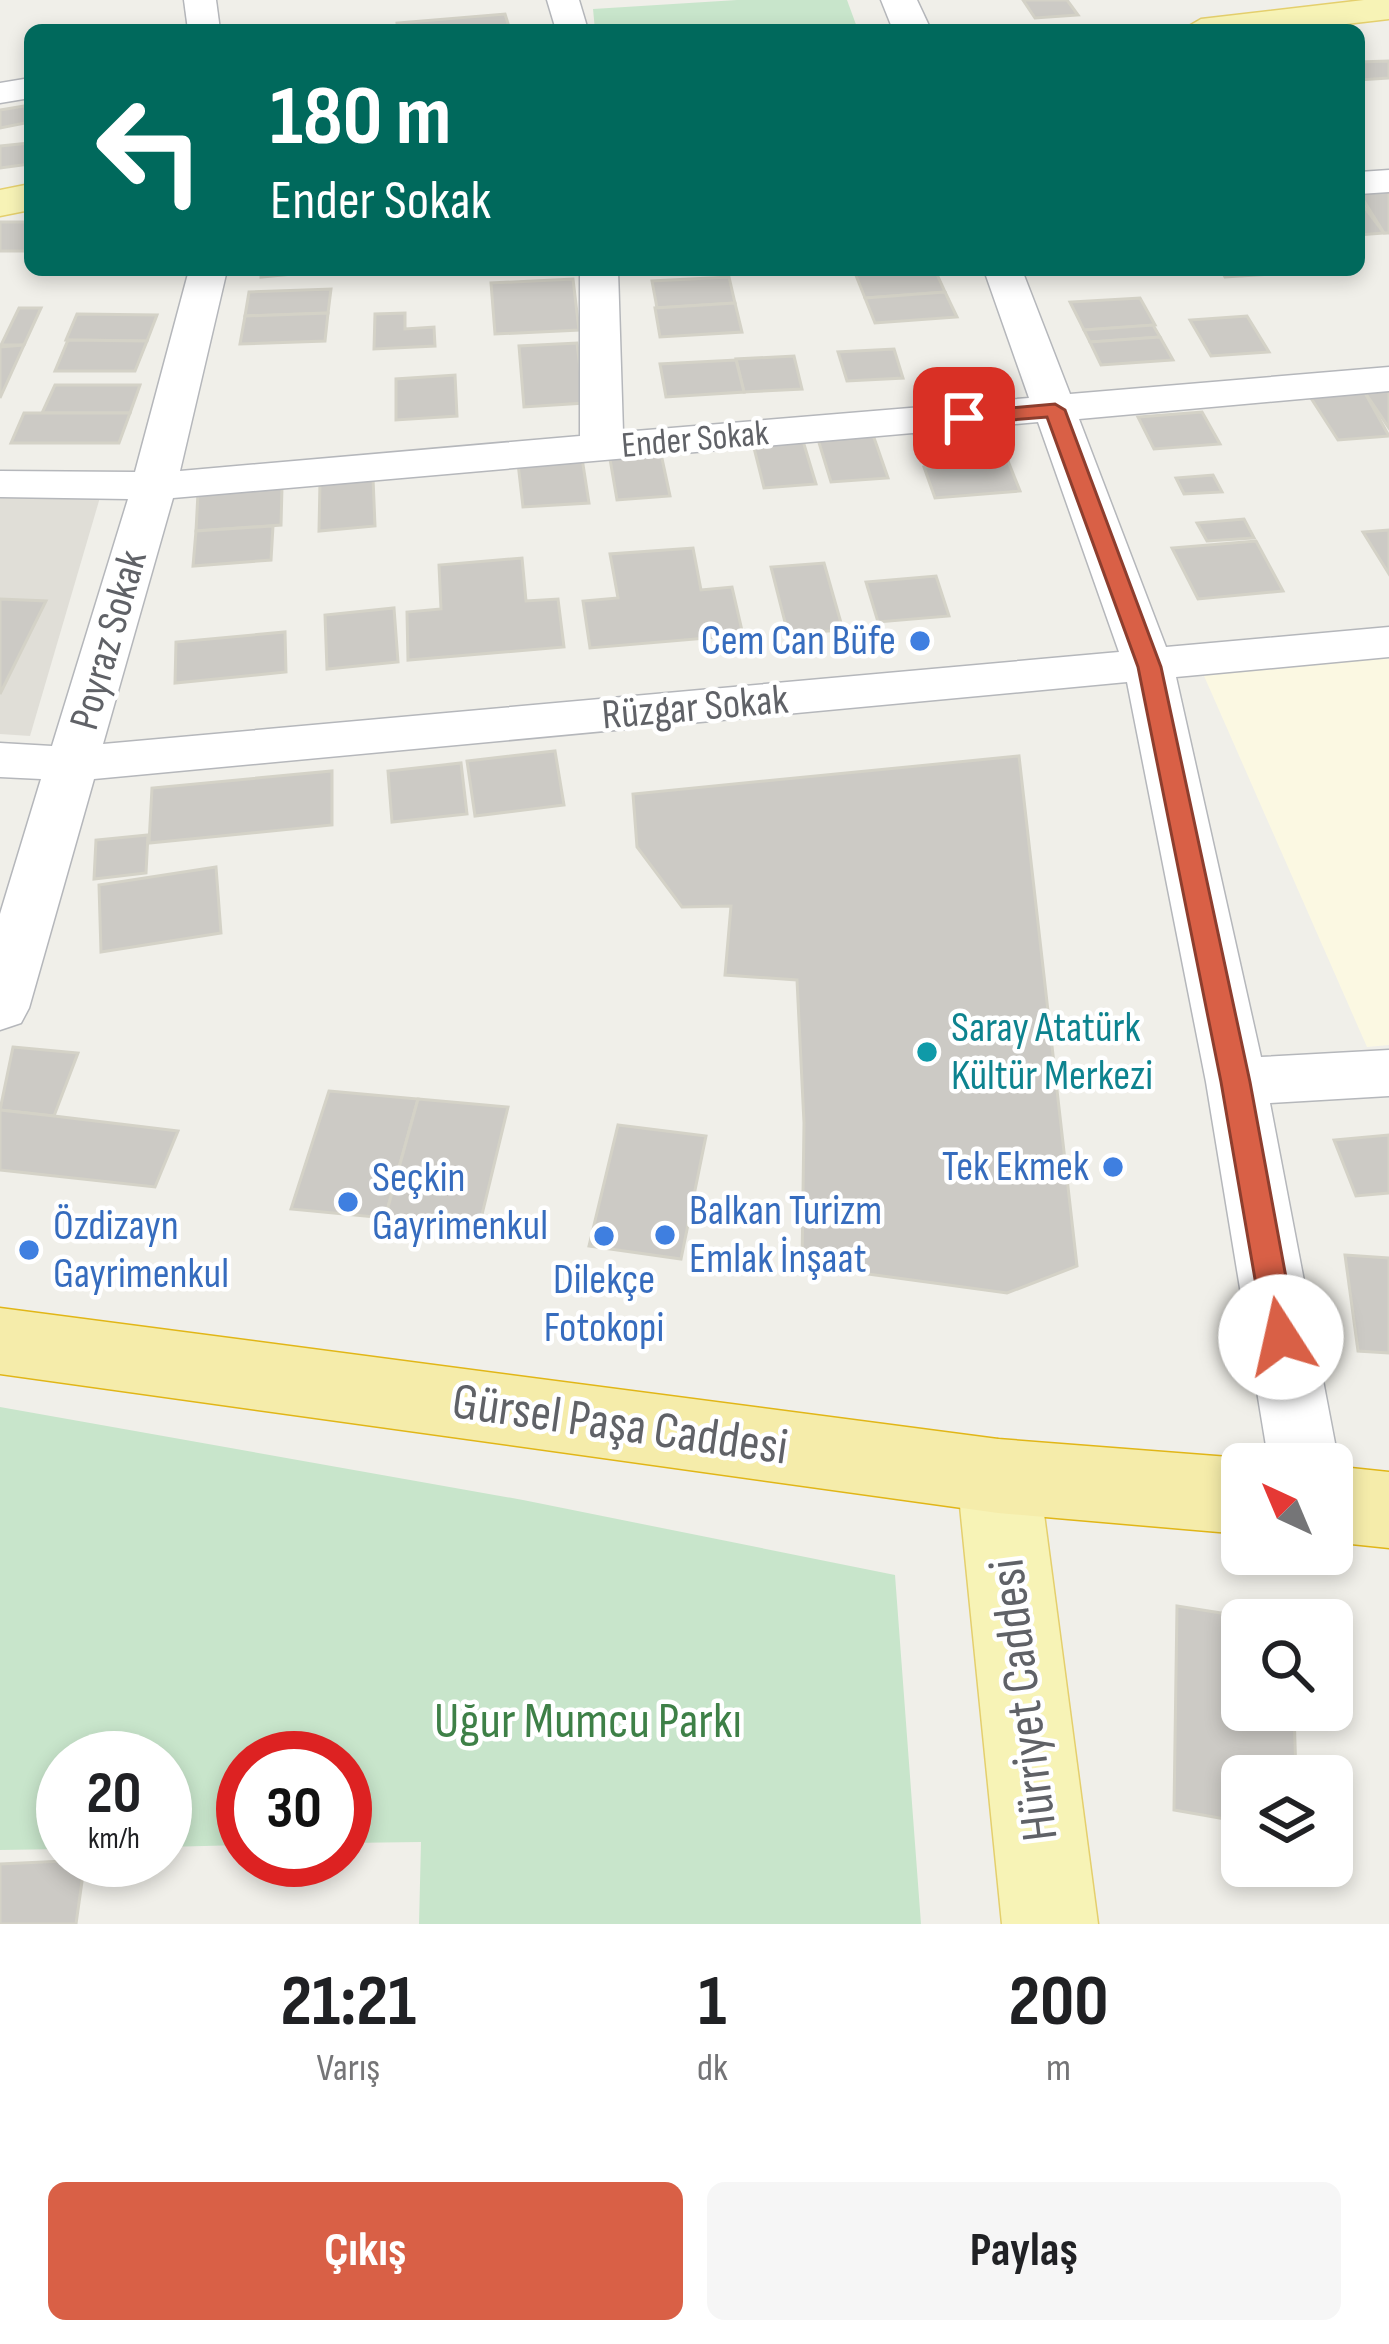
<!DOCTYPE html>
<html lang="tr">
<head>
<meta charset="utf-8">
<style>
	body { margin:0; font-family:"Sofia Sans Condensed",sans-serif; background:#f6f6f6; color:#202124; height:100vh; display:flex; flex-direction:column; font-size:45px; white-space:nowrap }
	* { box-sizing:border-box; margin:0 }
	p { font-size:39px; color:#757577 }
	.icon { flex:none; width:66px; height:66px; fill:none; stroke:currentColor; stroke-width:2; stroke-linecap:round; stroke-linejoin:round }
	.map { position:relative; height:1924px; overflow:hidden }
	.drawer { display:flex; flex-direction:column; background:#fff; flex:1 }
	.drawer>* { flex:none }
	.banner { position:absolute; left:24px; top:24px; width:1341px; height:252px; border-radius:18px; box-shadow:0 6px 18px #0003; background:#00695c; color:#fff; overflow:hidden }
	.needle { width:78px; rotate:316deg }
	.fabs { position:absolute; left:1221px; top:1443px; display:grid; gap:24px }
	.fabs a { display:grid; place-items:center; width:132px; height:132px; border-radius:18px; background:#fff; box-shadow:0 6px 18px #0003; font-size:60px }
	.speed { position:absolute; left:36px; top:1731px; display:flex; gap:24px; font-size:60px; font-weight:700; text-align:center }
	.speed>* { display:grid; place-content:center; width:156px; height:156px; border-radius:50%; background:#fff; box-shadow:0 6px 18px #0003; line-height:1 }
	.speed small { font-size:30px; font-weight:400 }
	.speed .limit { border:18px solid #d22; background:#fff; color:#111 }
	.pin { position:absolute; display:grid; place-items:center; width:102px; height:102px; color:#fff; margin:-51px; border-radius:24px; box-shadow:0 6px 18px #0006 }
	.me { position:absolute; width:132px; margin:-66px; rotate:350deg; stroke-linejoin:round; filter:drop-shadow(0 0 9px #0008) }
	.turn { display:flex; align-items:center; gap:42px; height:252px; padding:0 48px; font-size:54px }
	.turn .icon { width:156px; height:156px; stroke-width:2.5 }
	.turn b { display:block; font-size:84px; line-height:102px }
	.eta { display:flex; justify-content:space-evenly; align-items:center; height:204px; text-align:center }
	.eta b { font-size:72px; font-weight:700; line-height:84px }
	.button { display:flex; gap:24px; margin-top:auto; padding:24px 48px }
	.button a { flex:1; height:138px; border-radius:18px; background:#d96046; color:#fff; font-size:48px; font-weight:700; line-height:138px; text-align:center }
	.button a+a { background:#f6f6f6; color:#202124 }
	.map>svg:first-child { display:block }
	.commercial { fill:#fbf8e2 }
	.education { fill:#e0ded7 }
	.green { fill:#c8e5cb }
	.building { fill:#cccac5; stroke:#d4d2c7; stroke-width:3 }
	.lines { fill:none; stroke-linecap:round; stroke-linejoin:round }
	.minor-casing { stroke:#b5b7bb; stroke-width:3 }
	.tertiary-casing { stroke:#b5b7bb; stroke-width:3 }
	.primary-casing { stroke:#e4cf6d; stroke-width:3 }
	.trunk-casing { stroke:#e1b617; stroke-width:3 }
	.minor { fill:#fff; fill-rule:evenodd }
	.tertiary { fill:#fff; fill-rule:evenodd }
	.primary { fill:#f7f3b6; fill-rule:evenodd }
	.trunk { fill:#f5ecaa; fill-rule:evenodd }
	.route { fill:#d96046; stroke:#8d3e2e; stroke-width:3 }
	.shop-dot { fill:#3f7fe0; stroke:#fff; stroke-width:4.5 }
	.culture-dot { fill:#0f9aa8; stroke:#fff; stroke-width:4.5 }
	.labels { text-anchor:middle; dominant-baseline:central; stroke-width:9; stroke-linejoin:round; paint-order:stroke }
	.far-street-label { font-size:36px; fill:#606267; stroke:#fff }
	.street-label { font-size:42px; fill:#606267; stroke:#fff }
	.shop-label { font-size:42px; fill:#366cbe; stroke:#fff; text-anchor:start }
	.culture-label { font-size:42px; fill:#0d838f; stroke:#fff; text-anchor:start }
	.near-street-label { font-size:51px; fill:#606267; stroke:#fff }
	.near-park-label { font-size:51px; fill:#3e8047; stroke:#fff }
</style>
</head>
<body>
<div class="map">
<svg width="1389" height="1924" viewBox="0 0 1389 1924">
	<rect width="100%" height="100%" fill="#f0efe9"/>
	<path class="commercial" d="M1389,656v389l-22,2 -166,-378z"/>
	<path class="education" d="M0,494h101l-71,242 -30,-2z"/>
	<g class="green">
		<path d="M737,0h110l11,30h-263l-2,-21z"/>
		<path d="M0,1407l523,93 372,75 26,349h-502l2,-82 -76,1v-85h-102v87l-78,2v-89h-102v91l-63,1z"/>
	</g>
	<g class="building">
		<path d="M1023,0h44l11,15 -43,3z"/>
		<path d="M505,14l5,16h-112l-1,-7z"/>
		<path d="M1389,61v17l-30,2v-18z"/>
		<path d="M30,105v17l-30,6v-18z"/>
		<path d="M30,143v21l-30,4v-22z"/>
		<path d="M1389,191v42h-5l-25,-40z"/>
		<path d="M1359,200l25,33 -25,2z"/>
		<rect x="0" y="222" width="30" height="29"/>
		<path d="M261,270h73l-73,7z"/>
		<path d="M935,270l10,22 -80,6 -10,-25z"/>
		<path d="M1221,270h65l2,3 -63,4z"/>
		<path d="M729,277l6,26 -78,5 -5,-27z"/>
		<path d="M573,279l6,51 -84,4 -4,-51z"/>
		<path d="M331,289l-3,24 -83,3 4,-24z"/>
		<path d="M945,292l12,25 -82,6 -10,-25z"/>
		<path d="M1140,298l15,27 -71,5 -14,-28z"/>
		<path d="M735,303l7,29 -82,5 -5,-29z"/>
		<path d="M19,308h22l-17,37h-23z"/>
		<path d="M328,313l-3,28 -85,3 5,-28z"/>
		<path d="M405,313v16l29,-2 1,19 -61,3 1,-35z"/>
		<path d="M77,314l80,1 -10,26 -81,-1z"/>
		<path d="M1247,316l22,36 -58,4 -21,-36z"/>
		<path d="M1153,325l7,12 -70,5 -6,-12z"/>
		<path d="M1160,337l13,23 -72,5 -11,-23z"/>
		<path d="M68,340l79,1 -12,30h-80z"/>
		<path d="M577,343l7,60 -60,4 -5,-61z"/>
		<path d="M24,345l-24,53v-51z"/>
		<path d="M894,349l9,29 -56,3 -9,-29z"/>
		<path d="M794,356l8,33 -58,3 -8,-33z"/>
		<path d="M736,360l8,32 -78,5 -6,-33z"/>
		<path d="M455,375l2,41 -61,4v-41z"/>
		<path d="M55,385h85l-10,28h-88z"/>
		<path d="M1389,389v39l-25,-37z"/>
		<path d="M1364,391l25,45 -51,4 -29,-45z"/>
		<path d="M1202,412l18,32 -66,5 -16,-32z"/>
		<path d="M24,413h106l-11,30h-108z"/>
		<path d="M993,423l15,38 -83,4 -13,-36z"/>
		<path d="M872,432l16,46 -57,4 -14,-46z"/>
		<path d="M803,441l13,43 -52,4 -11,-44z"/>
		<path d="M660,449l10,47 -53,4 -8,-47z"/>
		<path d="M582,458l7,45 -66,4 -5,-44z"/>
		<path d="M1008,461l12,30 -85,7 -11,-31z"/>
		<path d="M1213,475l9,17 -38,2 -8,-16z"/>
		<path d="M373,478l2,48 -56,5 1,-49z"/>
		<path d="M282,487l-1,38 -85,6 2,-38z"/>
		<path d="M1244,519l10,19 -47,3 -10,-18z"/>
		<path d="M273,526l-2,34 -78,6 3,-35z"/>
		<path d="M1389,530v44l-26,-42z"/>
		<path d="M1256,541l27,50 -85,8 -26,-51z"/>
		<path d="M693,548l8,42 31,-3 11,48 -153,13 -7,-47 35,-3 -8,-44z"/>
		<path d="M522,558l4,43 32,-2 6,48 -156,13 -1,-48 34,-3 -2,-44z"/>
		<path d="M824,563l19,67 -55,4 -17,-67z"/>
		<path d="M936,576l13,40 -71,6 -12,-40z"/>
		<path d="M0,599l46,2 -46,93z"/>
		<path d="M394,608l4,54 -71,7 -2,-54z"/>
		<path d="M285,632l1,40 -111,11 1,-41z"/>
		<path d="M555,751l9,54 -89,11 -8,-55z"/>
		<path d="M1019,756l58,510 -70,27 -205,-28 2,-142 -7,-143 -72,-5 6,-69 -49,1 -45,-60 -4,-53z"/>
		<path d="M461,763l6,51 -75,8 -4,-51z"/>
		<path d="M332,771v54l-183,18 3,-55z"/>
		<path d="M148,835l-2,38 -52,6 2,-39z"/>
		<path d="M216,867l5,66 -120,19 -2,-67z"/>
		<path d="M13,1047l65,6 -24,63 -54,-6z"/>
		<path d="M329,1091l89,8 -33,119 -94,-9z"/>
		<path d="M418,1099l90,8 -29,120 -94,-9z"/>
		<path d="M0,1110l54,6 124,15 -23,56 -155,-17z"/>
		<path d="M618,1125l88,11 -25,123 -92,-13z"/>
		<path d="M1389,1135v58l-33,3 -22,-56z"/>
		<path d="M1345,1255l44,3v95l-31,-2z"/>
		<path d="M1177,1606l88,14h-23v90h52l2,66h-54v46l-68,-12z"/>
		<path d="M85,1860l-9,64h-76v-60z"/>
	</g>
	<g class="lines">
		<g class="minor-casing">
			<g id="minor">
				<path d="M184,0h32l4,30h-32z"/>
				<path d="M547,0h32l9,30h-32z"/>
				<path d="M30,78v20l-30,5v-20z"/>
				<path d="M1389,170v22l-30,2v-22z"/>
				<path d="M189,270h38l-47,201 400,-35v-166h38l5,162 406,-34 -45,-128h38l48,124 319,-27v24l-310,28 87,228 223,-20v30l-213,20 85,380 128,-7v46l-119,7 69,361 -7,16v-16h-63l-63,-382 -79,-400 -1033,97 -65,229 -8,15 -21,7v-116l41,-135 -41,-2v-34l52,3 76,-247 -128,-2v-26l135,1zM1038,422l81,230 -1016,92 70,-246z"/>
			</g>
		</g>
		<g class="tertiary-casing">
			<path id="tertiary" d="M881,0h36l14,30h-38z"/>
		</g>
		<g class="primary-casing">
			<g id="primary">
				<path d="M1364,0h25v19l-94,11h-113l19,-11z"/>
				<path d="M30,184v26l-30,6v-26z"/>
				<path d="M998,1439l29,11 12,26 59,448h-96l-45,-448 12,-26z"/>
			</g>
		</g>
		<g class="trunk-casing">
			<g id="trunk">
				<path d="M0,1308l998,131 244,19 15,6h-15v70l-244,-21 -998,-139z"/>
				<path d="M1332,1466l57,6v76l-57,-6z"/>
			</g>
		</g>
		<use href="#minor" class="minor"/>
		<use href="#tertiary" class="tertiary"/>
		<use href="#primary" class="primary"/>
		<use href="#trunk" class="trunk"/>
	</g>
	<path class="route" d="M1055,404l10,6 96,257 89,415 47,255 -4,10h-23l-5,-10 -44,-255 -83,-415 -91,-250 -83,7 -10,-6 10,-6z"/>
	<g class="shop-dot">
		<circle cx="920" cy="641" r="12"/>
		<circle cx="1113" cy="1167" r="12"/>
		<circle cx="348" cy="1202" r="12"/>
		<circle cx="665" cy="1235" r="12"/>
		<circle cx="604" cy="1236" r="12"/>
		<circle cx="29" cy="1250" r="12"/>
	</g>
	<circle class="culture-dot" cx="927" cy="1052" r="12"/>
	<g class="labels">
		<g class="far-street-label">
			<text transform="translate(695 440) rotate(-5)">Ender Sokak</text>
		</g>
		<g class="street-label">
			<text transform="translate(109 640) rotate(-74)">Poyraz Sokak</text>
			<text transform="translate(695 708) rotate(-5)">Rüzgar Sokak</text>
		</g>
		<g class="shop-label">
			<text x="896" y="641" text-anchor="end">Cem Can Büfe</text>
			<text x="1089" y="1167" text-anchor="end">Tek Ekmek</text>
			<text x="372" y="1178">Seçkin<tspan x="372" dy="48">Gayrimenkul</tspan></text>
			<text x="689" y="1211">Balkan Turizm<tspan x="689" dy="48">Emlak İnşaat</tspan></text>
			<text x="53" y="1226">Özdizayn<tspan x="53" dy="48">Gayrimenkul</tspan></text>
			<text x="604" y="1280" text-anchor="middle">Dilekçe<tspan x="604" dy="48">Fotokopi</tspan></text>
		</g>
		<g class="culture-label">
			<text x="951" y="1028">Saray Atatürk<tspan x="951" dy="48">Kültür Merkezi</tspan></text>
		</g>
		<g class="near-street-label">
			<text transform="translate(620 1425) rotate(8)">Gürsel Paşa Caddesi</text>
			<text transform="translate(1024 1700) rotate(-97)">Hürriyet Caddesi</text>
		</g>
		<g class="near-park-label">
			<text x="588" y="1721">Uğur Mumcu Parkı</text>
		</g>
	</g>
</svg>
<div class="fabs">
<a><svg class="needle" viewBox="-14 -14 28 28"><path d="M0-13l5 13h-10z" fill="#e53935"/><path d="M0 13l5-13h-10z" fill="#757577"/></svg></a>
<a><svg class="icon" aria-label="search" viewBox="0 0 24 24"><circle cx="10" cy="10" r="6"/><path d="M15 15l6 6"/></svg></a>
<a><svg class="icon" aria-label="layers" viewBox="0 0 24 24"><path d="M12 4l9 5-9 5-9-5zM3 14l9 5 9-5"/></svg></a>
</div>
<div class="speed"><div>20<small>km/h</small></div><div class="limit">30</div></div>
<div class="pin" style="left:964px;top:418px;background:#d93025"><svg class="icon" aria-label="arrive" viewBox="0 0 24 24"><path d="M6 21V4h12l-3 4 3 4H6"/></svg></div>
<svg class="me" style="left:1281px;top:1337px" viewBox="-20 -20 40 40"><circle r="19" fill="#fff"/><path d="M0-13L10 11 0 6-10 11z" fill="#d96046"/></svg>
<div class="banner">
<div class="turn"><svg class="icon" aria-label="left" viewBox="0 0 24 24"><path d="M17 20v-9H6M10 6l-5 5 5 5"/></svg><div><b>180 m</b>Ender Sokak</div></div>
</div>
</div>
<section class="drawer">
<div class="eta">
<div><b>21:21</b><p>Varış</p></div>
<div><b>1</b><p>dk</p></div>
<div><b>200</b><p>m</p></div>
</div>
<div class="button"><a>Çıkış</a><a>Paylaş</a></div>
</section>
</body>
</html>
